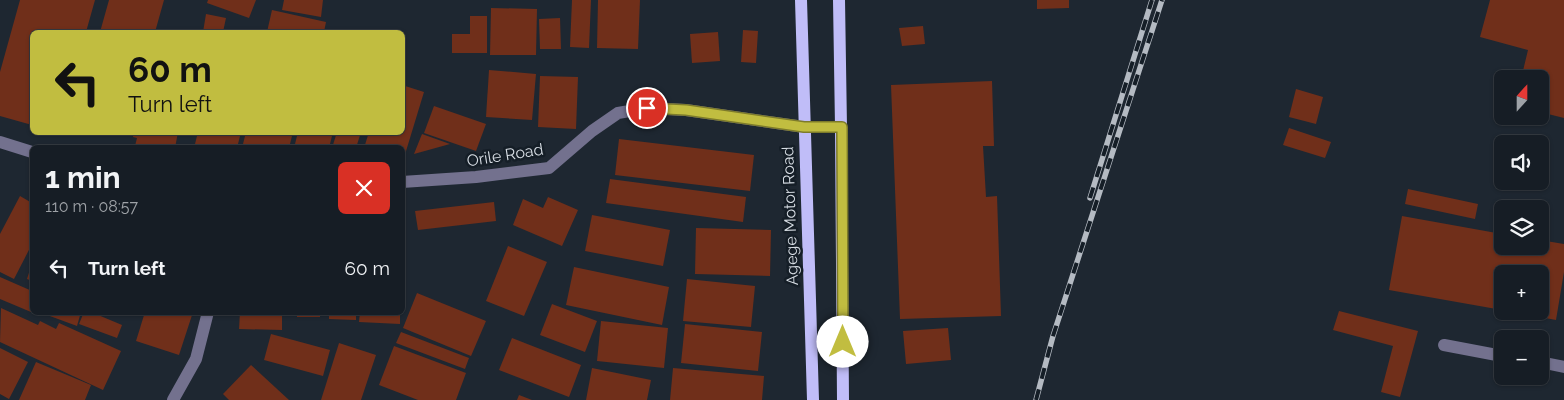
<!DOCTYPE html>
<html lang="en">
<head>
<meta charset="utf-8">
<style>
	body { margin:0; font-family:Raleway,sans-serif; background:#1f262d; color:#f1f3f6; height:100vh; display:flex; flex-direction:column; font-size:19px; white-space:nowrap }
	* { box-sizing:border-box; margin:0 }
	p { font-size:16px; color:#9ea2a7 }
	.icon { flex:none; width:28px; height:28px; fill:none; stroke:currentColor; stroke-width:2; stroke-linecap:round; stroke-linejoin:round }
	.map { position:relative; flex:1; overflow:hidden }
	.sheet { position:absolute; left:30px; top:145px; width:375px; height:170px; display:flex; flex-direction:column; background:#161d25; border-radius:8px; box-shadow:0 1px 4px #0004,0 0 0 1px #353b42 }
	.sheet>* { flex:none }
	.hud { position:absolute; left:30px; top:30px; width:375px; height:105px; border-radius:8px; box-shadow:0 1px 4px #0004,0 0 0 1px #353b42; background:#c1bd40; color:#111; overflow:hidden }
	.needle { width:32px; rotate:21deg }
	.fabs { position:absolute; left:1494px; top:70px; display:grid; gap:10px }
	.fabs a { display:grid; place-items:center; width:55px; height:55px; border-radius:8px; background:#161d25; box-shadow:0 1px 4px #0004,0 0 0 1px #353b42; font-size:25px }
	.pin { position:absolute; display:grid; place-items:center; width:42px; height:42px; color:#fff; margin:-21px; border:2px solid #fff; border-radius:50%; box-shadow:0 1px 5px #0007 }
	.me { position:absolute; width:55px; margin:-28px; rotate:0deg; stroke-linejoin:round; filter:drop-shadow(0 0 4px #0008) }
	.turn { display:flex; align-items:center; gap:18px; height:105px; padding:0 15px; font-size:22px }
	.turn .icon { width:65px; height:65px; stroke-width:2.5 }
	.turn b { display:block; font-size:35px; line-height:42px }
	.round { display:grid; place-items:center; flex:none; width:52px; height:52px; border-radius:8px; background:#1f262d }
	.headline { display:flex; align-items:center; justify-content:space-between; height:85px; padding:0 15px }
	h1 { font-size:30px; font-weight:700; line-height:38px }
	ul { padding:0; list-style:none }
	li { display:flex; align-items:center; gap:15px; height:75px; padding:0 15px }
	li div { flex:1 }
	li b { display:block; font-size:19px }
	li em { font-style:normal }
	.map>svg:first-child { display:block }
	.building { fill:#702f1a }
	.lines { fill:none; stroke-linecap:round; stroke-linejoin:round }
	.minor { stroke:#73718e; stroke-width:12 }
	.major { stroke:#c0bdf8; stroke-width:12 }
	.rail-casing { stroke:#b4bac2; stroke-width:5.5 }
	.rail { stroke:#151e27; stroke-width:4; stroke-dasharray:11; stroke-linecap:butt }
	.route-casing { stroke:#7d7b2a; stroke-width:12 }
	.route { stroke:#c1bd40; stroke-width:9 }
	.labels { text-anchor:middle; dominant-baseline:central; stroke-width:5; stroke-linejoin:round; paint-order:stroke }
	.street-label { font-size:16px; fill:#d7dde4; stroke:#151e27 }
</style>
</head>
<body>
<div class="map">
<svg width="1564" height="400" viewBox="0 0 1564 400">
	<rect width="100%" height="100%" fill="#1e2731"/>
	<g class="building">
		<path d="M20,0h75l-9,32h-54v93l-32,-9v-44z"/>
		<path d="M109,0h55l-9,32h-55z"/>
		<path d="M208,0h48l-7,18 -42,-15z"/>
		<path d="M284,0h39l-2,17 -39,-7z"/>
		<path d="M572,0h19l-2,48 -19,-1z"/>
		<path d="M598,0h42l-2,49 -41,-1z"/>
		<path d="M1037,0h32v8l-32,1z"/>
		<path d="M1490,0h74v118l-24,-6v-33h-19l7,-29 -48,-13z"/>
		<path d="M491,8l46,1 -1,46h-46z"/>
		<path d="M272,10l54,12 -2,10h-57z"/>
		<path d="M206,14l20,4 -3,14h-20z"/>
		<path d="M470,16h17v37h-35v-19h18z"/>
		<path d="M560,18l1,31h-21l-1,-30z"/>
		<path d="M923,26l2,18 -23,2 -3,-18z"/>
		<path d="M743,30l15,1 -2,32 -15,-1z"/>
		<path d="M718,32l2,29 -28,2 -2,-29z"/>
		<path d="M489,70l47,4 -4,46 -46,-3z"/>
		<path d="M540,76l38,1 -2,52 -38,-2z"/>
		<path d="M992,81l2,65h-11l3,51 11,-1 4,120 -101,3 -9,-234z"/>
		<path d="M402,85l22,7 -21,69 -1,-13h-38l5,-16h33z"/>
		<path d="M1296,89l27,8 -7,27 -27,-7z"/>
		<path d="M434,106l52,18 -10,27 -52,-18z"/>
		<path d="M1289,128l42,14 -6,16 -42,-13z"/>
		<path d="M134,132h44l-3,16h-33l-7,-2 2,-8 -4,-1z"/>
		<path d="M198,132h43l-4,16h-43z"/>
		<path d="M246,132h47l-4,16h-47z"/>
		<path d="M298,132h35l-4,16h-35z"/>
		<path d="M337,132h24l-5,16h-24z"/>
		<path d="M422,134l28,10 -36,10z"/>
		<path d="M619,139l135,16 -4,36 -135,-16z"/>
		<path d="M610,179l136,18 -3,25 -137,-19z"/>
		<path d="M1408,189l70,15 -3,15 -70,-15z"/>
		<path d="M20,196l12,7v41l-18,35 -14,-7v-38z"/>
		<path d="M548,197l30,13 -16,36 -49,-21 10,-26 20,9z"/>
		<path d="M494,202l2,19 -78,9 -3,-19z"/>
		<path d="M592,215l78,15 -7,36 -78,-15z"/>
		<path d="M1402,216l100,18v12h38v-6l24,4v28l-8,48 -43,-8 27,-1v-37h-38v36l-113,-20z"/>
		<path d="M696,228l75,2 -1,46 -75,-2z"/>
		<path d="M508,246l39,16 -23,54 -38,-15z"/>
		<path d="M32,263v18l-5,-2z"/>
		<path d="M574,267l95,20 -7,38 -96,-20z"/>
		<path d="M0,277l32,14v17l-1,4 -31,-13z"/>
		<path d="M687,279l68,7 -4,41 -68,-6z"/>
		<path d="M417,293l69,28 -15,35 -68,-28z"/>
		<path d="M552,304l45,17 -12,31 -45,-17z"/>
		<path d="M1,308l37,17 2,-4 16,8 3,-6 62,28 -18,39 -103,-48z"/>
		<path d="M1339,311l79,20 -18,66 -19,-5 12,-46 -60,-16z"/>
		<path d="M39,312h42l-4,14z"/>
		<path d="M84,312h7l31,13 -5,13 -38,-14z"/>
		<path d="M145,312h48l-14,43 -43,-14z"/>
		<path d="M240,312h42v18l-43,-1z"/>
		<rect x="297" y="312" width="23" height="5"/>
		<path d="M329,312h27v8l-27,-1z"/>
		<path d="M360,312h40v12l-41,-2z"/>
		<path d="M601,321l67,7 -4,40 -67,-7z"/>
		<path d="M685,324l77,8 -4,39 -77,-8z"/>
		<path d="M948,328l3,32 -45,4 -3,-33z"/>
		<path d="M401,332l68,26 -4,11 -69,-26z"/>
		<path d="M271,334l59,16 -7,26 -59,-16z"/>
		<path d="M512,338l69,27 -12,32 -70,-27z"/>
		<path d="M339,343l37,12 -15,45h-40z"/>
		<path d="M394,346l72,27 -10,27h-38l-39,-15z"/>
		<path d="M0,348l28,14 -19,37 -9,-5z"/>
		<path d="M36,362l55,23 -6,15h-66z"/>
		<path d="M251,365l38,35h-60l-6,-6z"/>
		<path d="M592,368l59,12 -4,20h-61z"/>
		<path d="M673,368l91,8 -2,24h-92z"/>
		<path d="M519,395l13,5h-15z"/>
	</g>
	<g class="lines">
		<g class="minor">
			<path d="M0,142l32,10"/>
			<path d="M402,182l74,-5 73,-9 43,-37 26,-18 29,-5 39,2 118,17h37"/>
			<path d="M1444,345l58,11"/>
			<path d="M1540,362l24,5"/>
			<path d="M173,400l23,-41 12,-47"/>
		</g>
		<g class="major">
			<path d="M801,0l12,400"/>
			<path d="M839,0l2,127 2,273"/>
		</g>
		<g class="rail-casing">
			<g id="rail">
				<path d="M1090,198l62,-198"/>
				<path d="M1036,400l17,-64 109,-336"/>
			</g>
		</g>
		<use href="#rail" class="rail"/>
	</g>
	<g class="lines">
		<g class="route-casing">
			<path id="route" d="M647,108l39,2 118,17h38l1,215"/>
		</g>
		<use href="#route" class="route"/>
	</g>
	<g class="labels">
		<g class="street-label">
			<text transform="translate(505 155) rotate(-9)">Orile Road</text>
			<text transform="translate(790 216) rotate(-92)">Agege Motor Road</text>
		</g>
	</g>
</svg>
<div class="fabs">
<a><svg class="needle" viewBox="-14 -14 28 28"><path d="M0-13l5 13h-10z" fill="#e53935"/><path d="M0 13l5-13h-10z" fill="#9ea2a7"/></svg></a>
<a><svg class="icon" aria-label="sound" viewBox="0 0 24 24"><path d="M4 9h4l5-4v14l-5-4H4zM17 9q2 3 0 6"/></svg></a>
<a><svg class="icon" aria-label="layers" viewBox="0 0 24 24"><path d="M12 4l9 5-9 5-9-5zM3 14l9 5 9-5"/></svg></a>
<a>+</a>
<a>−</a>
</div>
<div class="pin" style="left:647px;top:108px;background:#d93025"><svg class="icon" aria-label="arrive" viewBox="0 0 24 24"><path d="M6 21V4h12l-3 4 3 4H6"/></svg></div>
<svg class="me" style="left:843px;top:342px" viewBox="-20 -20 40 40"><circle r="19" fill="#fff"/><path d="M0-13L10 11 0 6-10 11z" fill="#c1bd40"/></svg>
<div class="hud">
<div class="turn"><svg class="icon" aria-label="left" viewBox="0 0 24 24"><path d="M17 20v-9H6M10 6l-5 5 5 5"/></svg><div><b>60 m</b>Turn left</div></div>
</div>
<section class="sheet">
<div class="headline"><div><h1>1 min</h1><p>110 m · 08:57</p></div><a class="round" style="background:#d93025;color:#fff"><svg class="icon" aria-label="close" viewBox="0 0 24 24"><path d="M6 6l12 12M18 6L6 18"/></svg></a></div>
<ul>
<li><svg class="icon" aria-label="left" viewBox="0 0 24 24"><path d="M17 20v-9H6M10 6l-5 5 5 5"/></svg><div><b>Turn left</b></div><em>60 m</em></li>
</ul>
</section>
</div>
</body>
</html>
